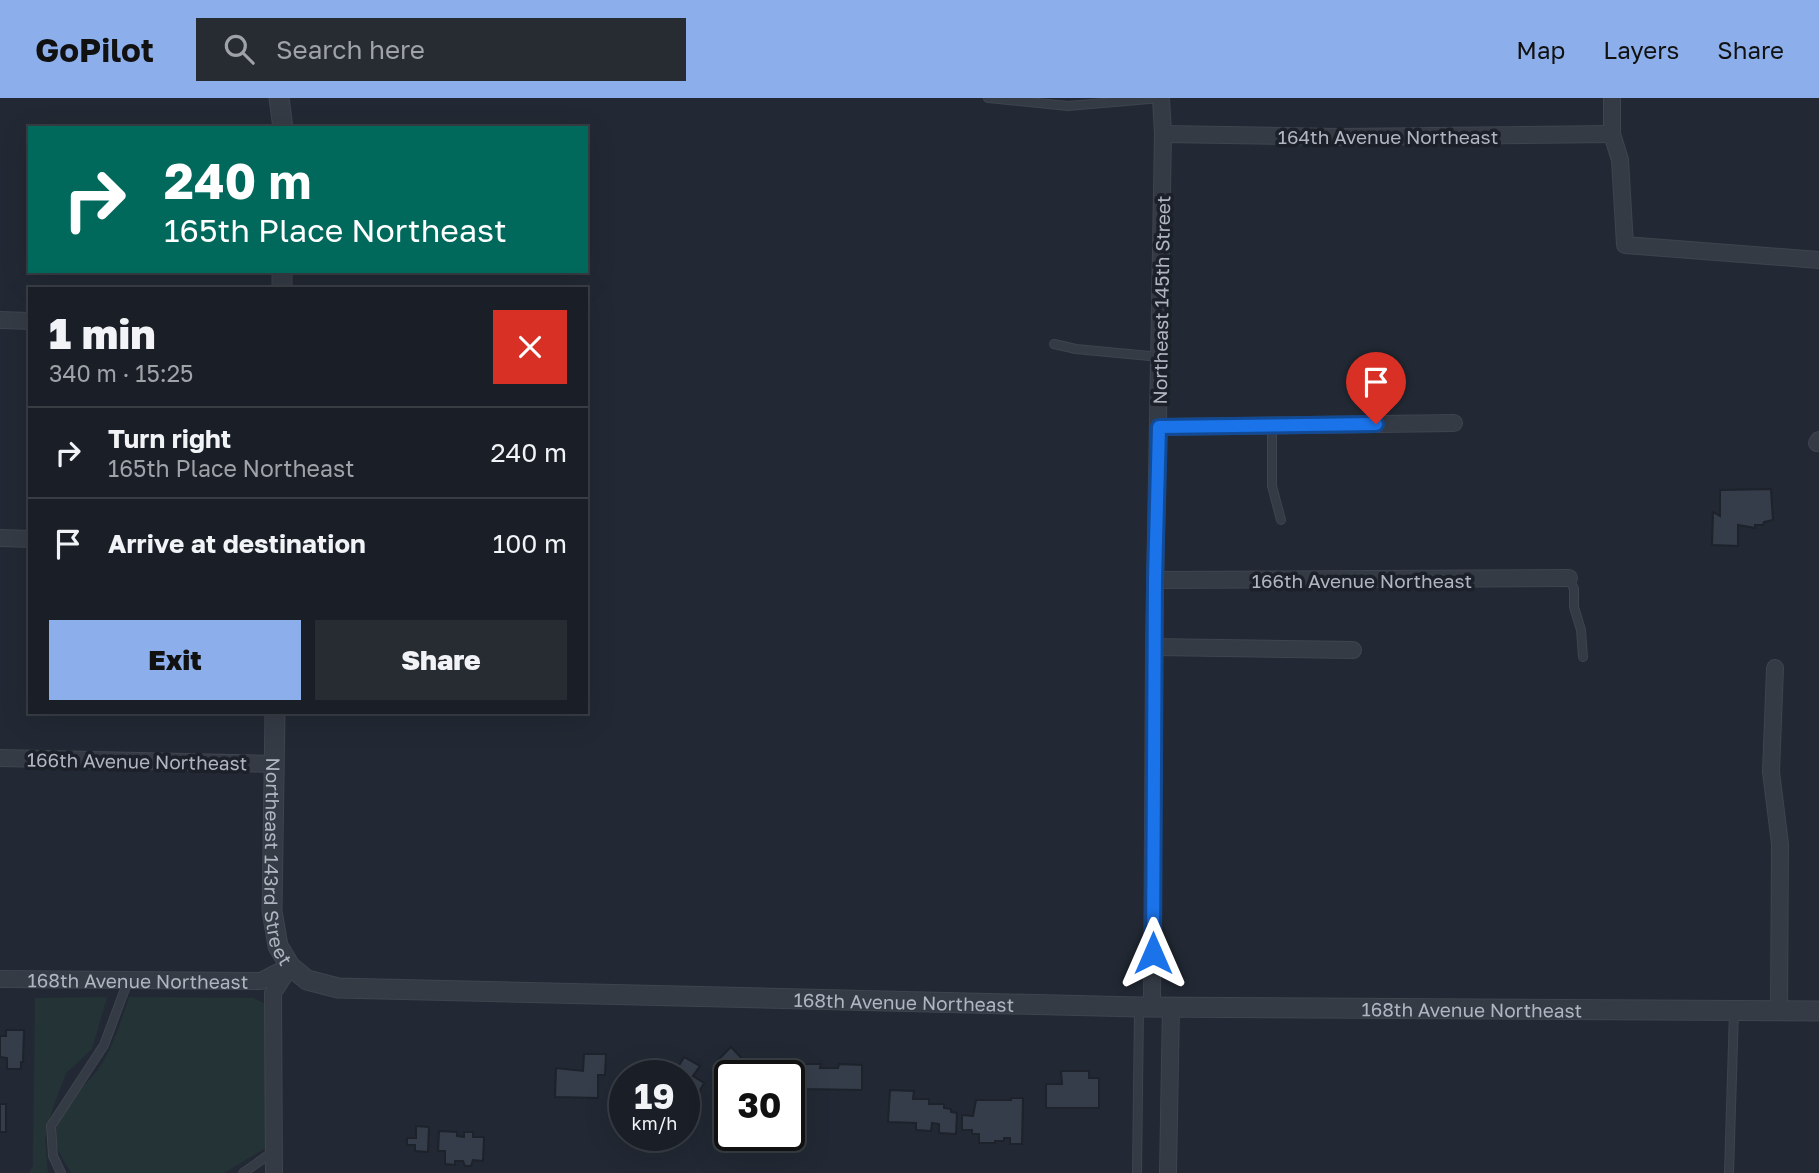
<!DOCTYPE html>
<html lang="en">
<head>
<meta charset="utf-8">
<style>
	body { margin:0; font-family:"Golos Text",sans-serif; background:#272c33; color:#f1f3f6; height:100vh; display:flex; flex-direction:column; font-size:26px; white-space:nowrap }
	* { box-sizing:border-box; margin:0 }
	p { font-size:23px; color:#9fa2a7 }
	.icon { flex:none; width:38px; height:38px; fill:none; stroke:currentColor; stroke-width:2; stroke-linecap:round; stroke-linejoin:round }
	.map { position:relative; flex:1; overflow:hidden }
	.drawer { position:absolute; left:28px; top:189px; width:560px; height:427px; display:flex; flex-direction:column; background:#1a1f27; border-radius:0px; box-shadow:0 7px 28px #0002,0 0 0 2px #383d44 }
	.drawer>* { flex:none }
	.guide { position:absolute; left:28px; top:28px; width:560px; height:147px; border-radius:0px; box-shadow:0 7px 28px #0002,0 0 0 2px #383d44; background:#00695c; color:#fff; overflow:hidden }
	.speed { position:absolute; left:609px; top:962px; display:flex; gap:14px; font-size:35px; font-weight:700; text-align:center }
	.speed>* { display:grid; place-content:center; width:91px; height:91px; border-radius:50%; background:#1a1f27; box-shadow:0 7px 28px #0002,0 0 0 2px #383d44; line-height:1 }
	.speed small { font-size:18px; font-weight:400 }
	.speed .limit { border:4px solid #111; border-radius:10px; background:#fff; color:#111 }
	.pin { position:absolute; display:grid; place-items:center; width:60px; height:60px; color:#fff; margin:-72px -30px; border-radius:50% 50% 50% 0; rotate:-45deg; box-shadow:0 0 7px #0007 }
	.pin .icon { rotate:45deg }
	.me { position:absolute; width:77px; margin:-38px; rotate:0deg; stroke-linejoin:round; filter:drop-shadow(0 0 5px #0008) }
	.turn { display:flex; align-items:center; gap:24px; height:147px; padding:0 21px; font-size:32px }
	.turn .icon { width:91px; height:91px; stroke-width:2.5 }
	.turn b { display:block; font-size:49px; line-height:60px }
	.round { display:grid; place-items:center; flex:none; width:74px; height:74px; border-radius:0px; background:#272c33 }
	.summary { display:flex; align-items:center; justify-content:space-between; height:119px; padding:0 21px }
	h1 { font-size:42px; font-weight:800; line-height:52px }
	.primary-button { display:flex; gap:14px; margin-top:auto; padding:14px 21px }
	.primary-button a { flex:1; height:80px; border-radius:0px; background:#8caeea; color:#111; font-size:28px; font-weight:800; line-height:80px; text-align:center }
	.primary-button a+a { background:#272c33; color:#f1f3f6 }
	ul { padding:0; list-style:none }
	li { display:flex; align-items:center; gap:21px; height:91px; padding:0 21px; border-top:2px solid #383d44 }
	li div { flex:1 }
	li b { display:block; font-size:26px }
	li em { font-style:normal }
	header { display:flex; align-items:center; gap:42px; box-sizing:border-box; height:98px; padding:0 35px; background:#8caeea; color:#111 }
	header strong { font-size:33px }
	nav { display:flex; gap:38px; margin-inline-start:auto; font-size:24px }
	.search { width:490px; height:63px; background:#272c33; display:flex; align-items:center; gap:18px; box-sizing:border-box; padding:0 24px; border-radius:0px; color:#9fa2a7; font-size:26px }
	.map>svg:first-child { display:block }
	.green { fill:#243335 }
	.building { fill:#353d4a; stroke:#1d222b; stroke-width:2 }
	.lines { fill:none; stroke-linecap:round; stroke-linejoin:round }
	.service-casing { stroke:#3f444e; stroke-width:10 }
	.minor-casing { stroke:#3f444e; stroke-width:18 }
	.tertiary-casing { stroke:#3f444e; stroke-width:21 }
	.service { stroke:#353b45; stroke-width:8 }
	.minor { stroke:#353b45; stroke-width:16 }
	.tertiary { stroke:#353b45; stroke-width:19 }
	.route-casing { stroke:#114b97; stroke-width:18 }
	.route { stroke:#1a73e8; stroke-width:12 }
	.labels { text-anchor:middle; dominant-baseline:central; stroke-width:7; stroke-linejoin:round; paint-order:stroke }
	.street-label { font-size:19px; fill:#b0b6c1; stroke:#1b2029 }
</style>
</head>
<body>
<header>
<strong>GoPilot</strong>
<div class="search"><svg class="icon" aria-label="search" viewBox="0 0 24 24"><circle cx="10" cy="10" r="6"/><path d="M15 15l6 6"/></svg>Search here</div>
<nav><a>Map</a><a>Layers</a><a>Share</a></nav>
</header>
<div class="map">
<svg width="1819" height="1075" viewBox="0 0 1819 1075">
	<rect width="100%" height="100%" fill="#222934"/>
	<g class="green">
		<path d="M107,899l-15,52 -26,24 -13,34 -8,31 3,35h-19l4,-7 2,-168z"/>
		<path d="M129,899l124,1 14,7 2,141 -45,27h-153c-5,-9 -13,-20 -14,-29 -7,-36 30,-55 46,-82 12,-21 19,-43 26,-65z"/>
	</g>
	<g class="building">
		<path d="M1771,391l2,31 -9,2 -1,3h-8v3l-17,-3v21l-26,-1 1,-33 7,4v-26z"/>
		<path d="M6,932h18l-1,32h-2v7h-14v-11l-7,-1v-21h6z"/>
		<path d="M731,949l19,20 -4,3 3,3h11l1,-6h13v7h17l-1,38 -1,-36h-59v3l-16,-15z"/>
		<path d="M584,956h22l-1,21h-7v23l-43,-1 1,-29 27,3z"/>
		<path d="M684,959l16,9 -7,10 11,7 -7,13 -13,-7v-13h-44h33z"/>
		<path d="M805,966h16l-1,4h18l1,-4 23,1v25l-58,-1z"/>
		<path d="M1061,973h28v7h10v30h-53v-24h16z"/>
		<path d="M890,992l24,1 -1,8h16v5h15v4l7,1v3l6,1 -1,21 -17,-1v-9l-7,-1 -1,8 -15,-1v-7l-28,-1z"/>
		<path d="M1011,1000h12l-1,46h-12v-6h-6v3h-9v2h-16v-9h-7v-4h-10v-15l11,1 3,-16h35z"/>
		<rect x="0" y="1006" width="6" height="28"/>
		<path d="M416,1028l13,1 -1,25 -13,-1v-6h-8v-7h9z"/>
		<path d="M439,1033l18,1v4l7,1v-5h9v5h11l-1,24 -10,-1 -2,6h-6l-2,-5h-8v4l-10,-1v-13h-7z"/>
	</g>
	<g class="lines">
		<g class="service-casing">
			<g id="service">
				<path d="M988,0l80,8 93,-8"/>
				<path d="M1054,246l22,5 84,8"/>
				<path d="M1272,327v61l9,34"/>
				<path d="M1569,480l5,11v18l7,23 2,27"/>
				<path d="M61,1075l-8,-17 -2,-30 53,-81 24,-64"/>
				<path d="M243,1075l31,-22"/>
				<path d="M1137,1075l2,-166"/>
				<path d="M1729,1075l5,-162"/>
			</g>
		</g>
		<g class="minor-casing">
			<g id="minor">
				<path d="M1612,0v36l8,26 5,85 194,15"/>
				<path d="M1163,36l176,3 273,-3"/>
				<path d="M0,222l30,1"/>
				<path d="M1159,329l295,-4"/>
				<path d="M1817,345l2,-3"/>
				<path d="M0,440l30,1"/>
				<path d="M1155,482l414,-2"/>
				<path d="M1154,549l199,3"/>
				<path d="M1775,570l-4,104 9,72 -1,167"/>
				<path d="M0,660l274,6"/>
				<path id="s1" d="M0,881l261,2 29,-15"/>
				<path d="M1152,908l2,-359 9,-513 -2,-36"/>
				<path d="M274,1075l-1,-180 16,-25"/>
				<path d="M1168,1075l3,-167"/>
			</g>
		</g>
		<g class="tertiary-casing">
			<g id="tertiary">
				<path d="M279,0l4,30"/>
				<path d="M282,191v-18"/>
				<path id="s2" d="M275,614l-3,199 6,35 12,20 17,14 31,8 801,19 680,4"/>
			</g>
		</g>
		<use href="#service" class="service"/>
		<use href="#minor" class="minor"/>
		<use href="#tertiary" class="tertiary"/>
	</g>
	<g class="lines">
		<g class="route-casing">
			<path id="route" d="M1153,855l2,-373 4,-153 217,-3"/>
		</g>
		<use href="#route" class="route"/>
	</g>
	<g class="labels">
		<g class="street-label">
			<text x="1388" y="38">164th Avenue Northeast</text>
			<text transform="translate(1161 202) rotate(-89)">Northeast 145th Street</text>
			<text x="1362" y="482">166th Avenue Northeast</text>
			<text transform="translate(137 663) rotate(1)">166th Avenue Northeast</text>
			<text stroke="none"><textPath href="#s2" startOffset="150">Northeast 143rd Street</textPath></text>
			<text stroke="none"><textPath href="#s1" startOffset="138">168th Avenue Northeast</textPath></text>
			<text stroke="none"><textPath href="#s2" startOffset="878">168th Avenue Northeast</textPath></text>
			<text stroke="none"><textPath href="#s2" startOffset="1446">168th Avenue Northeast</textPath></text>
		</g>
	</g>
</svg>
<div class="speed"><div>19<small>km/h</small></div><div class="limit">30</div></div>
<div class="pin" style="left:1376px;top:326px;background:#d93025"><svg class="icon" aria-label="arrive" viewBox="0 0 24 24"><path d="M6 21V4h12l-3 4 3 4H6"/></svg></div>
<svg class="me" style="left:1153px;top:855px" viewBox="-20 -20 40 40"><path d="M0-17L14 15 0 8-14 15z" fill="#1a73e8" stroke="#fff" stroke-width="4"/></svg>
<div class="guide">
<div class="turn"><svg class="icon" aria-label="right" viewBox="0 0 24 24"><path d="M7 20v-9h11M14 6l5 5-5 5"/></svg><div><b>240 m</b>165th Place Northeast</div></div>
</div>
<section class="drawer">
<div class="summary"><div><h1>1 min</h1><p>340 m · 15:25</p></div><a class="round" style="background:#d93025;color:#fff"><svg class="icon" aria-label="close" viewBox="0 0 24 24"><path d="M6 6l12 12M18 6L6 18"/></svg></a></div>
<ul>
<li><svg class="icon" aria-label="right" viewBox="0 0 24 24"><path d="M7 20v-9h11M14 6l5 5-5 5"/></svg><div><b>Turn right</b><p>165th Place Northeast</p></div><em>240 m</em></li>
<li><svg class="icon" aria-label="arrive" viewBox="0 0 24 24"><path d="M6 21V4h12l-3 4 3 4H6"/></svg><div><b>Arrive at destination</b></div><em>100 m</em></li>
</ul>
<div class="primary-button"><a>Exit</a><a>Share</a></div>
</section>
</div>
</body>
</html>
